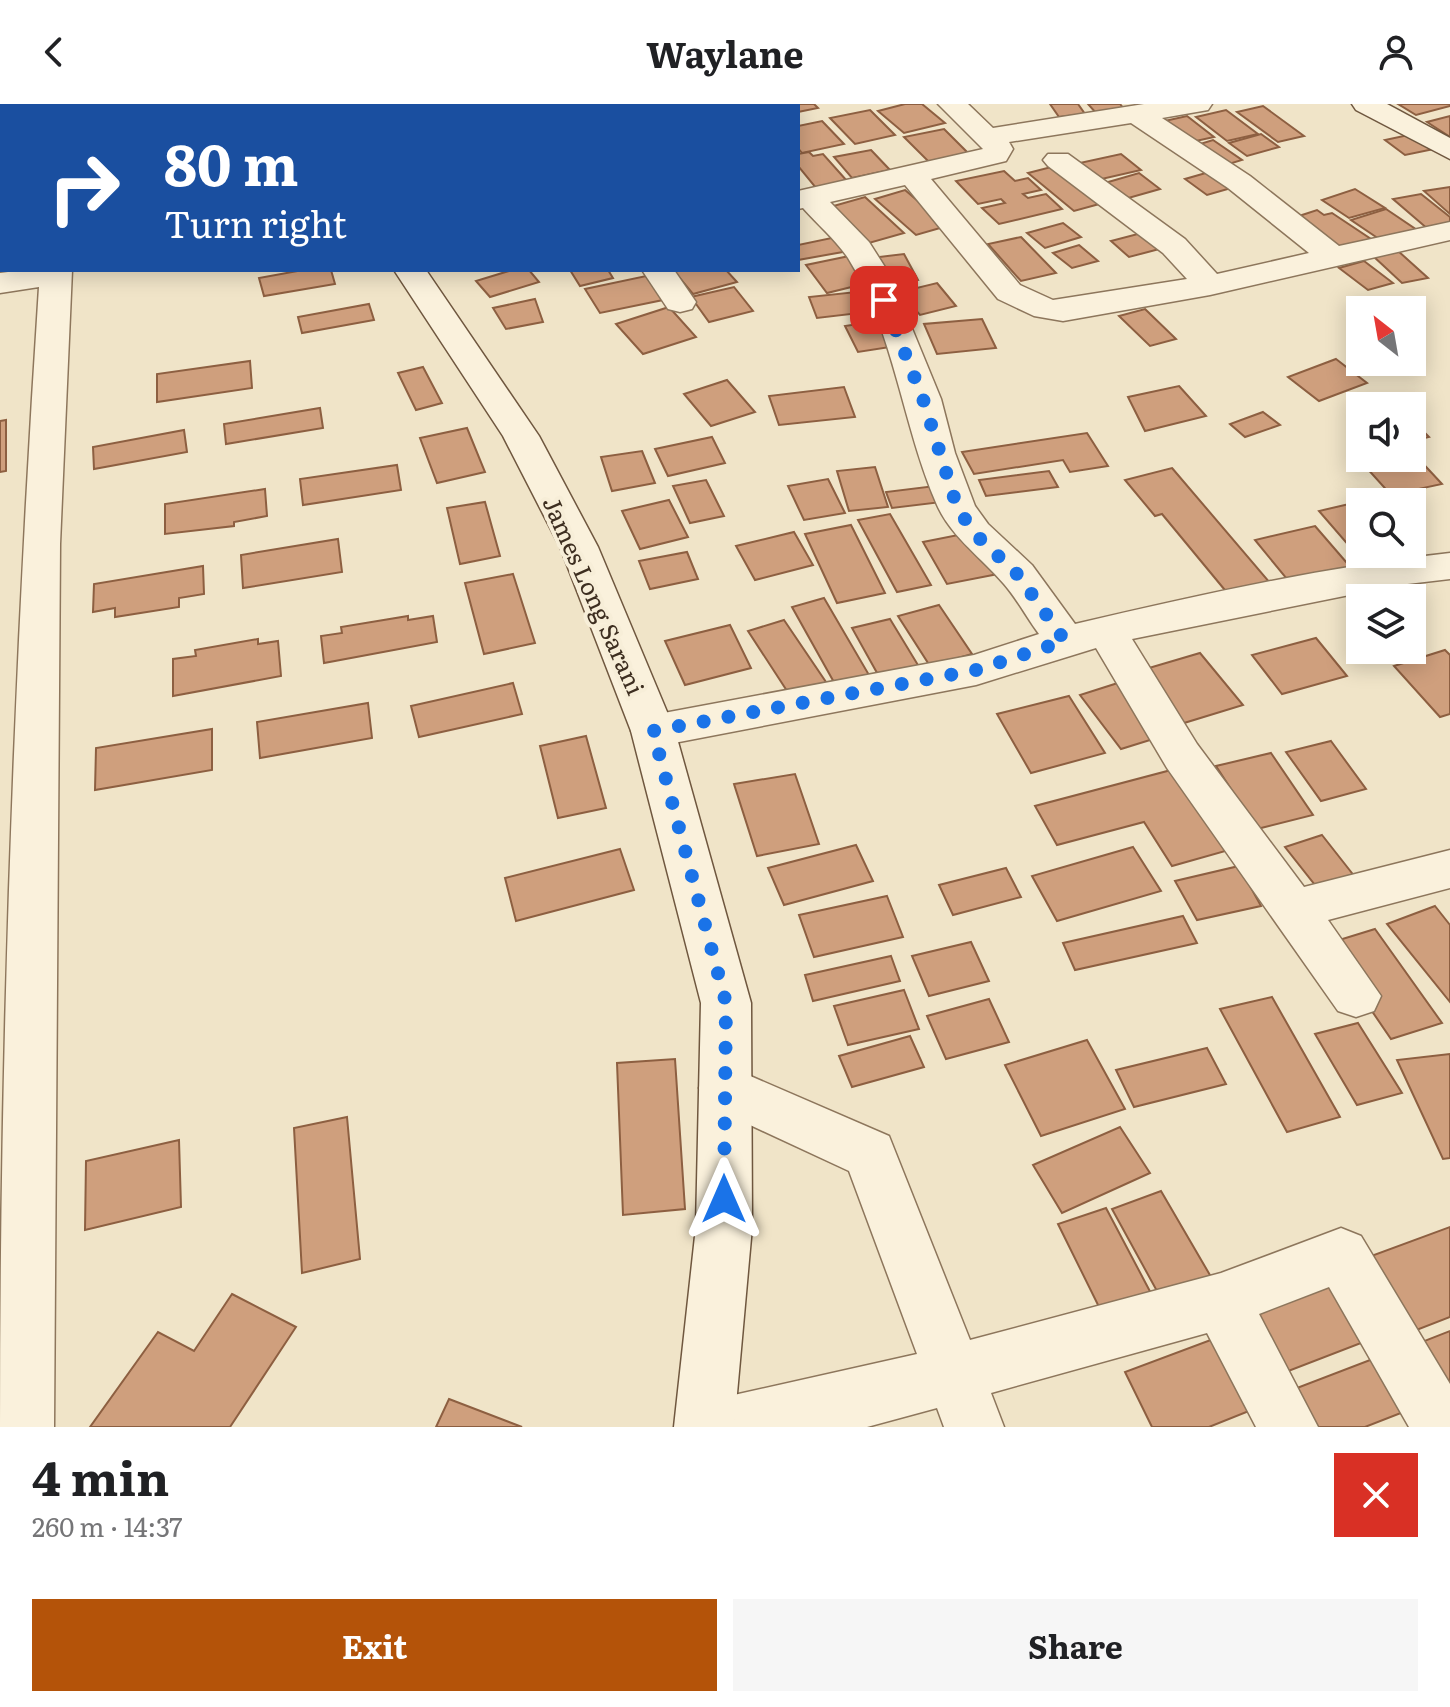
<!DOCTYPE html>
<html lang="en">
<head>
<meta charset="utf-8">
<style>
	body { margin:0; font-family:Literata,serif; background:#f6f6f6; color:#202124; height:100vh; display:flex; flex-direction:column; font-size:30px; white-space:nowrap }
	* { box-sizing:border-box; margin:0 }
	p { font-size:26px; color:#757577 }
	.icon { flex:none; width:44px; height:44px; fill:none; stroke:currentColor; stroke-width:2; stroke-linecap:round; stroke-linejoin:round }
	.map { position:relative; height:1323px; overflow:hidden }
	.details { display:flex; flex-direction:column; background:#fff; flex:1 }
	.details>* { flex:none }
	.top-card { position:absolute; left:0px; top:0px; width:800px; height:168px; box-shadow:0 4px 20px #0003; background:#1a4fa0; color:#fff; overflow:hidden }
	.needle { width:52px; rotate:329deg }
	.controls { position:absolute; left:1346px; top:192px; display:grid; gap:16px }
	.controls a { display:grid; place-items:center; width:80px; height:80px; border-radius:0px; background:#fff; box-shadow:0 4px 20px #0003; font-size:40px }
	.pin { position:absolute; display:grid; place-items:center; width:68px; height:68px; color:#fff; margin:-34px; border-radius:16px; box-shadow:0 4px 12px #0006 }
	.me { position:absolute; width:88px; margin:-44px; rotate:0deg; stroke-linejoin:round; filter:drop-shadow(0 0 6px #0008) }
	.turn { display:flex; align-items:center; gap:28px; height:168px; padding:0 32px; font-size:36px }
	.turn .icon { width:104px; height:104px; stroke-width:2.5 }
	.turn b { display:block; font-size:56px; line-height:68px }
	.round { display:grid; place-items:center; flex:none; width:84px; height:84px; border-radius:0px; background:#f6f6f6 }
	.summary { display:flex; align-items:center; justify-content:space-between; height:136px; padding:0 32px }
	h1 { font-size:48px; font-weight:700; line-height:60px }
	.primary-button { display:flex; gap:16px; margin-top:auto; padding:16px 32px }
	.primary-button a { flex:1; height:92px; border-radius:0px; background:#b45309; color:#fff; font-size:32px; font-weight:700; line-height:92px; text-align:center }
	.primary-button a+a { background:#f6f6f6; color:#202124 }
	header { display:flex; justify-content:space-between; align-items:center; height:104px; padding:0 32px; background:#fff; font-size:36px; font-weight:700 }
	.map>svg:first-child { display:block }
	.building { fill:#cf9f7d; stroke:#8d5f41; stroke-width:2 }
	.lines { fill:none; stroke-linecap:round; stroke-linejoin:round }
	.street-casing { stroke:#8d765c; stroke-width:3 }
	.secondary-casing { stroke:#6f573f; stroke-width:3 }
	.street { fill:#faf1dc; fill-rule:evenodd }
	.secondary { fill:#faf1dc; fill-rule:evenodd }
	.route { stroke:#1a73e8; stroke-width:14; stroke-dasharray:0 25.2 }
	.labels { text-anchor:middle; dominant-baseline:central; stroke-width:8; stroke-linejoin:round; paint-order:stroke }
	.street-label { font-size:24px; fill:#3d2e20; stroke:#f7eed8 }
</style>
</head>
<body>
<header><svg class="icon" aria-label="back" viewBox="0 0 24 24"><path d="M15 5l-7 7 7 7"/></svg>Waylane<svg class="icon" aria-label="person" viewBox="0 0 24 24"><circle cx="12" cy="8" r="4"/><path d="M4 21q1-7 8-7t8 7"/></svg></header>
<div class="map">
<svg width="1450" height="1323" viewBox="0 0 1450 1323">
	<rect width="100%" height="100%" fill="#f0e4c8"/>
	<g class="building">
		<path d="M763,0h51l4,4 -20,4v-6z"/>
		<path d="M905,0h17l23,19 -41,10 -26,-22z"/>
		<path d="M1050,0h28l7,10 -26,3z"/>
		<path d="M1088,0h32l4,5 -28,4z"/>
		<path d="M1398,0h52v2l-34,9z"/>
		<path d="M1263,2l41,30 -26,6 -41,-30z"/>
		<path d="M870,6l25,25 -40,9 -25,-26z"/>
		<path d="M1226,6l32,24 -31,7 -31,-24z"/>
		<path d="M1187,12l27,21 -27,6 -27,-21z"/>
		<path d="M1450,12v21l-23,-15z"/>
		<path d="M822,17l22,23 -42,9 -4,-5v-22z"/>
		<path d="M944,25l25,25 -40,8 -25,-25z"/>
		<path d="M1261,30l18,13 -32,9 -18,-13z"/>
		<path d="M1413,30l21,15 -29,6 -20,-15z"/>
		<path d="M1213,36l29,20 -23,7 -29,-20z"/>
		<path d="M871,46l19,20 -38,8 -18,-21z"/>
		<path d="M809,48l4,4 10,-2 24,27 -31,7 -18,-22v-12z"/>
		<path d="M1121,50l20,16 -48,11 -18,-17z"/>
		<path d="M1055,62l48,37 -29,8 -46,-38z"/>
		<path d="M1216,66l22,16 -31,9 -22,-16z"/>
		<path d="M1004,67l11,10 13,-3 13,12 -18,4 5,4 18,-4 16,15 -63,15 -17,-16 23,-5 -4,-4 -23,5 -22,-23z"/>
		<path d="M1139,69l21,16 -42,12 -20,-16z"/>
		<path d="M1450,83v27l-26,-23z"/>
		<path d="M1355,85l30,19 -36,10 -27,-18z"/>
		<path d="M905,86l42,36 -31,9 -41,-36z"/>
		<path d="M1421,90l29,23v9l-21,4 -36,-31z"/>
		<path d="M865,93l39,36 -35,10 -39,-36z"/>
		<path d="M1386,105l31,21 -35,11 -31,-21z"/>
		<path d="M1317,106l7,5 8,-2 42,28 -34,12 -41,-37z"/>
		<path d="M1063,119l18,14 -36,11 -18,-15z"/>
		<path d="M1149,127l18,16 -38,10 -18,-16z"/>
		<path d="M841,132l13,14 -56,10v-15z"/>
		<path d="M1021,133l35,36 -35,8 -33,-37z"/>
		<path d="M1079,141l19,16 -26,7 -19,-15z"/>
		<path d="M1397,146l31,28 -26,5 -30,-28z"/>
		<path d="M904,150l14,26 -25,3 -14,-26z"/>
		<path d="M854,151l22,26 -49,12 -21,-28z"/>
		<path d="M1364,157l29,22 -25,7 -29,-22z"/>
		<path d="M303,166h28l4,14 -71,12 -5,-18z"/>
		<path d="M512,166h17l10,12 -49,15 -14,-16z"/>
		<path d="M570,166h38l5,8 -33,8z"/>
		<path d="M673,166h53l11,12 -44,12z"/>
		<path d="M646,172l17,24 -63,13 -15,-24z"/>
		<path d="M937,179l19,23 -36,9 -20,-23z"/>
		<path d="M734,183l19,24 -44,11 -18,-25z"/>
		<path d="M875,186l10,20 -68,8 -8,-21z"/>
		<path d="M535,195l8,23 -37,7 -13,-21z"/>
		<path d="M369,200l5,16 -72,13 -4,-16z"/>
		<path d="M669,203l27,30 -53,17 -27,-30z"/>
		<path d="M1145,205l31,30 -26,7 -31,-30z"/>
		<path d="M982,215l14,29 -59,6 -13,-30z"/>
		<path d="M878,217l12,26 -32,5 -13,-26z"/>
		<path d="M1336,255l31,24 -48,18 -31,-24z"/>
		<path d="M250,257l2,27 -95,14v-28z"/>
		<path d="M423,263l19,36 -26,7 -18,-37z"/>
		<path d="M727,276l28,32 -44,14 -27,-32z"/>
		<path d="M1179,282l27,30 -61,15 -17,-34z"/>
		<path d="M844,283l11,30 -76,8 -10,-29z"/>
		<path d="M320,304l3,20 -97,16 -2,-20z"/>
		<path d="M1263,308l17,13 -35,12 -15,-13z"/>
		<path d="M6,316v51l-6,1v-51z"/>
		<path d="M1412,316l17,17 -17,4z"/>
		<path d="M467,324l18,44 -48,11 -17,-45z"/>
		<path d="M184,326l3,22 -93,17 -1,-22z"/>
		<path d="M1087,329l21,33 -38,6 -7,-12 -89,14 -12,-22z"/>
		<path d="M712,333l13,26 -57,13 -13,-27z"/>
		<path d="M642,347l13,32 -43,8 -11,-34z"/>
		<path d="M1415,351l27,29 -51,11 -26,-29z"/>
		<path d="M397,361l4,25 -98,15 -3,-26z"/>
		<path d="M875,363l13,40 -39,4 -12,-40z"/>
		<path d="M1172,364l99,116 -42,11 -67,-81 -7,2 -30,-36z"/>
		<path d="M1049,367l9,16 -72,9 -7,-16z"/>
		<path d="M828,375l17,34 -41,7 -16,-34z"/>
		<path d="M706,376l18,36 -34,7 -17,-37z"/>
		<path d="M943,381l7,16 -58,7 -6,-16z"/>
		<path d="M265,385l2,27 -33,6v4l-69,8v-30z"/>
		<path d="M669,396l19,37 -48,12 -18,-38z"/>
		<path d="M1362,397l-2,53h3l-6,1 -38,-44z"/>
		<path d="M485,398l15,54 -40,8 -13,-56z"/>
		<path d="M890,410l41,71 -34,7 -39,-72z"/>
		<path d="M851,421l34,68 -48,10 -32,-69z"/>
		<path d="M1315,422l38,44 -62,14 -36,-44z"/>
		<path d="M794,428l19,33 -58,15 -19,-34z"/>
		<path d="M973,428l25,42 -51,10 -24,-42z"/>
		<path d="M338,435l4,33 -99,16 -2,-33z"/>
		<path d="M687,448l11,27 -48,10 -11,-28z"/>
		<path d="M203,462l1,28 -25,4v9l-64,10v-9l-22,4 1,-28z"/>
		<path d="M513,470l22,69 -51,11 -19,-71z"/>
		<path d="M824,494l45,77 -34,9 -43,-77z"/>
		<path d="M939,501l33,49 -42,12 -32,-50z"/>
		<path d="M408,512v4l25,-4 4,26 -113,21 -3,-27 21,-3 -1,-6z"/>
		<path d="M890,515l31,51 -40,10 -29,-52z"/>
		<path d="M784,516l44,65 -37,12 -43,-66z"/>
		<path d="M730,521l21,43 -66,17 -20,-44z"/>
		<path d="M1316,534l31,38 -65,18 -30,-39z"/>
		<path d="M258,535v5l20,-3 3,35 -108,20v-37l23,-3 -1,-6z"/>
		<path d="M1445,546l5,5v59l-10,3 -46,-51z"/>
		<path d="M1200,549l43,52 -59,18 -42,-53z"/>
		<path d="M1121,578l42,54 -42,13 -41,-54z"/>
		<path d="M513,579l9,31 -103,23 -8,-31z"/>
		<path d="M1069,592l36,57 -74,20 -34,-59z"/>
		<path d="M368,599l4,35 -112,20 -3,-36z"/>
		<path d="M212,625v41l-117,20 1,-42z"/>
		<path d="M586,632l20,72 -48,10 -18,-72z"/>
		<path d="M1331,637l35,48 -45,12 -35,-49z"/>
		<path d="M1271,649l42,62 -56,14 -41,-63z"/>
		<path d="M1175,665l54,81 -57,16 -28,-44 -87,23 -22,-39z"/>
		<path d="M795,670l24,70 -62,12 -23,-72z"/>
		<path d="M1322,731l33,42 -36,13 -34,-43z"/>
		<path d="M856,741l17,36 -89,24 -16,-37z"/>
		<path d="M1133,743l28,44 -104,30 -25,-45z"/>
		<path d="M620,745l14,41 -118,31 -11,-43z"/>
		<path d="M1239,762l22,40 -64,14 -22,-39z"/>
		<path d="M1006,764l15,29 -68,18 -14,-30z"/>
		<path d="M887,792l16,41 -89,20 -15,-42z"/>
		<path d="M1435,802l15,19v77l-63,-78z"/>
		<path d="M1183,812l14,27 -122,27 -12,-27z"/>
		<path d="M1375,825l67,94 -51,16 -65,-95z"/>
		<path d="M971,838l18,39 -60,15 -17,-40z"/>
		<path d="M891,852l9,25 -87,20 -8,-26z"/>
		<path d="M904,886l15,39 -71,16 -14,-39z"/>
		<path d="M1272,893l68,120 -53,15 -67,-123z"/>
		<path d="M989,895l20,43 -63,17 -19,-43z"/>
		<path d="M1358,919l44,70 -45,12 -42,-71z"/>
		<path d="M910,932l14,31 -72,20 -13,-31z"/>
		<path d="M1087,936l38,69 -84,27 -36,-71z"/>
		<path d="M1207,944l19,36 -92,23 -18,-37z"/>
		<path d="M1450,950v104l-7,1 -46,-99z"/>
		<path d="M675,955l10,150 -62,6 -6,-152z"/>
		<path d="M347,1013l13,142 -58,14 -8,-145z"/>
		<path d="M1120,1023l30,46 -88,40 -29,-48z"/>
		<path d="M179,1036l2,67 -96,23 1,-69z"/>
		<path d="M1161,1087l53,91 -51,20 -51,-93z"/>
		<path d="M1106,1104l48,91 -50,18 -46,-93z"/>
		<path d="M1450,1123v90l-49,19 -46,-74z"/>
		<path d="M1335,1169l39,65 -96,37 -37,-67z"/>
		<path d="M232,1190l64,33 -66,100h-140l68,-95 36,19z"/>
		<path d="M1450,1227v55l-41,-39z"/>
		<path d="M1216,1234l38,71 -45,18h-57l-27,-55z"/>
		<path d="M1391,1248l33,52 -59,23h-72l-17,-31z"/>
		<path d="M449,1295l73,28h-86z"/>
	</g>
	<g class="lines">
		<g class="street-casing">
			<g id="street">
				<rect x="44" y="0" width="28" height="2"/>
				<path d="M616,0h46l-47,2z"/>
				<path d="M938,0h30l25,24 151,-24h68l-4,6 -46,8 88,58 89,70 111,-24v18l-240,55 -147,26 -29,-5 -36,-17 -93,-114 -75,17 39,40 21,33 51,124 14,54 20,53 13,18 44,41 43,59c123,-29 249,-57 375,-71v26l-51,6 -267,54 65,105 107,143 146,-37v38l-122,32 53,76 -7,15 -18,6 -18,-6 -171,-243 -71,-120 -120,37 -323,62 -15,-5 -7,-11 7,-11 15,-5 321,-60 65,-21c-12,-16 -22,-35 -35,-50 -23,-27 -52,-46 -67,-79 -35,-80 -42,-172 -89,-247 -12,-18 -31,-34 -45,-50l-5,1v-18l185,-42zM1131,19l97,65 81,65 -92,21 -32,-35 -117,-85h-20l-5,6 5,6 115,87 24,26 -134,21 -33,-15 -89,-106 75,-18 7,-12 -4,-7z"/>
				<path d="M24,166h48l-12,274 -6,883h-54c0,-380 14,-761 39,-1140l-39,6v-20z"/>
				<path d="M642,166h32l22,32 -4,7 -12,3 -12,-3z"/>
				<path d="M725,961l164,71 81,204 251,-67 120,-45 20,8 89,148v43h-41l-80,-140 -70,27 59,113h-62l-49,-94 -216,60 13,34h-60l-7,-19 -70,19h-172l9,-21 21,-9 192,-43 -68,-183 -142,-66 -8,-17 8,-17z"/>
			</g>
		</g>
		<g class="secondary-casing">
			<g id="secondary">
				<path d="M303,0h29l1,2h-29z"/>
				<path d="M1352,0h35l63,34v21l-94,-49z"/>
				<path d="M394,166h32l113,166 59,111 77,184 76,272 1,224 -18,200h-60l22,-200 5,-224 -70,-272 -71,-184 -57,-111z"/>
			</g>
		</g>
		<use href="#street" class="street"/>
		<use href="#secondary" class="secondary"/>
	</g>
	<g class="lines">
		<path class="route" d="M724,1095l2,-196 -73,-272 323,-61 89,-29 -47,-66 -44,-42 -17,-26 -34,-108 -39,-99"/>
	</g>
	<g class="labels">
		<g class="street-label">
			<text transform="translate(595 491) rotate(66)">James Long Sarani</text>
		</g>
	</g>
</svg>
<div class="controls">
<a><svg class="needle" viewBox="-14 -14 28 28"><path d="M0-13l5 13h-10z" fill="#e53935"/><path d="M0 13l5-13h-10z" fill="#757577"/></svg></a>
<a><svg class="icon" aria-label="sound" viewBox="0 0 24 24"><path d="M4 9h4l5-4v14l-5-4H4zM17 9q2 3 0 6"/></svg></a>
<a><svg class="icon" aria-label="search" viewBox="0 0 24 24"><circle cx="10" cy="10" r="6"/><path d="M15 15l6 6"/></svg></a>
<a><svg class="icon" aria-label="layers" viewBox="0 0 24 24"><path d="M12 4l9 5-9 5-9-5zM3 14l9 5 9-5"/></svg></a>
</div>
<div class="pin" style="left:884px;top:196px;background:#d93025"><svg class="icon" aria-label="arrive" viewBox="0 0 24 24"><path d="M6 21V4h12l-3 4 3 4H6"/></svg></div>
<svg class="me" style="left:724px;top:1095px" viewBox="-20 -20 40 40"><path d="M0-17L14 15 0 8-14 15z" fill="#1a73e8" stroke="#fff" stroke-width="4"/></svg>
<div class="top-card">
<div class="turn"><svg class="icon" aria-label="right" viewBox="0 0 24 24"><path d="M7 20v-9h11M14 6l5 5-5 5"/></svg><div><b>80 m</b>Turn right</div></div>
</div>
</div>
<section class="details">
<div class="summary"><div><h1>4 min</h1><p>260 m · 14:37</p></div><a class="round" style="background:#d93025;color:#fff"><svg class="icon" aria-label="close" viewBox="0 0 24 24"><path d="M6 6l12 12M18 6L6 18"/></svg></a></div>
<div class="primary-button"><a>Exit</a><a>Share</a></div>
</section>
</body>
</html>
